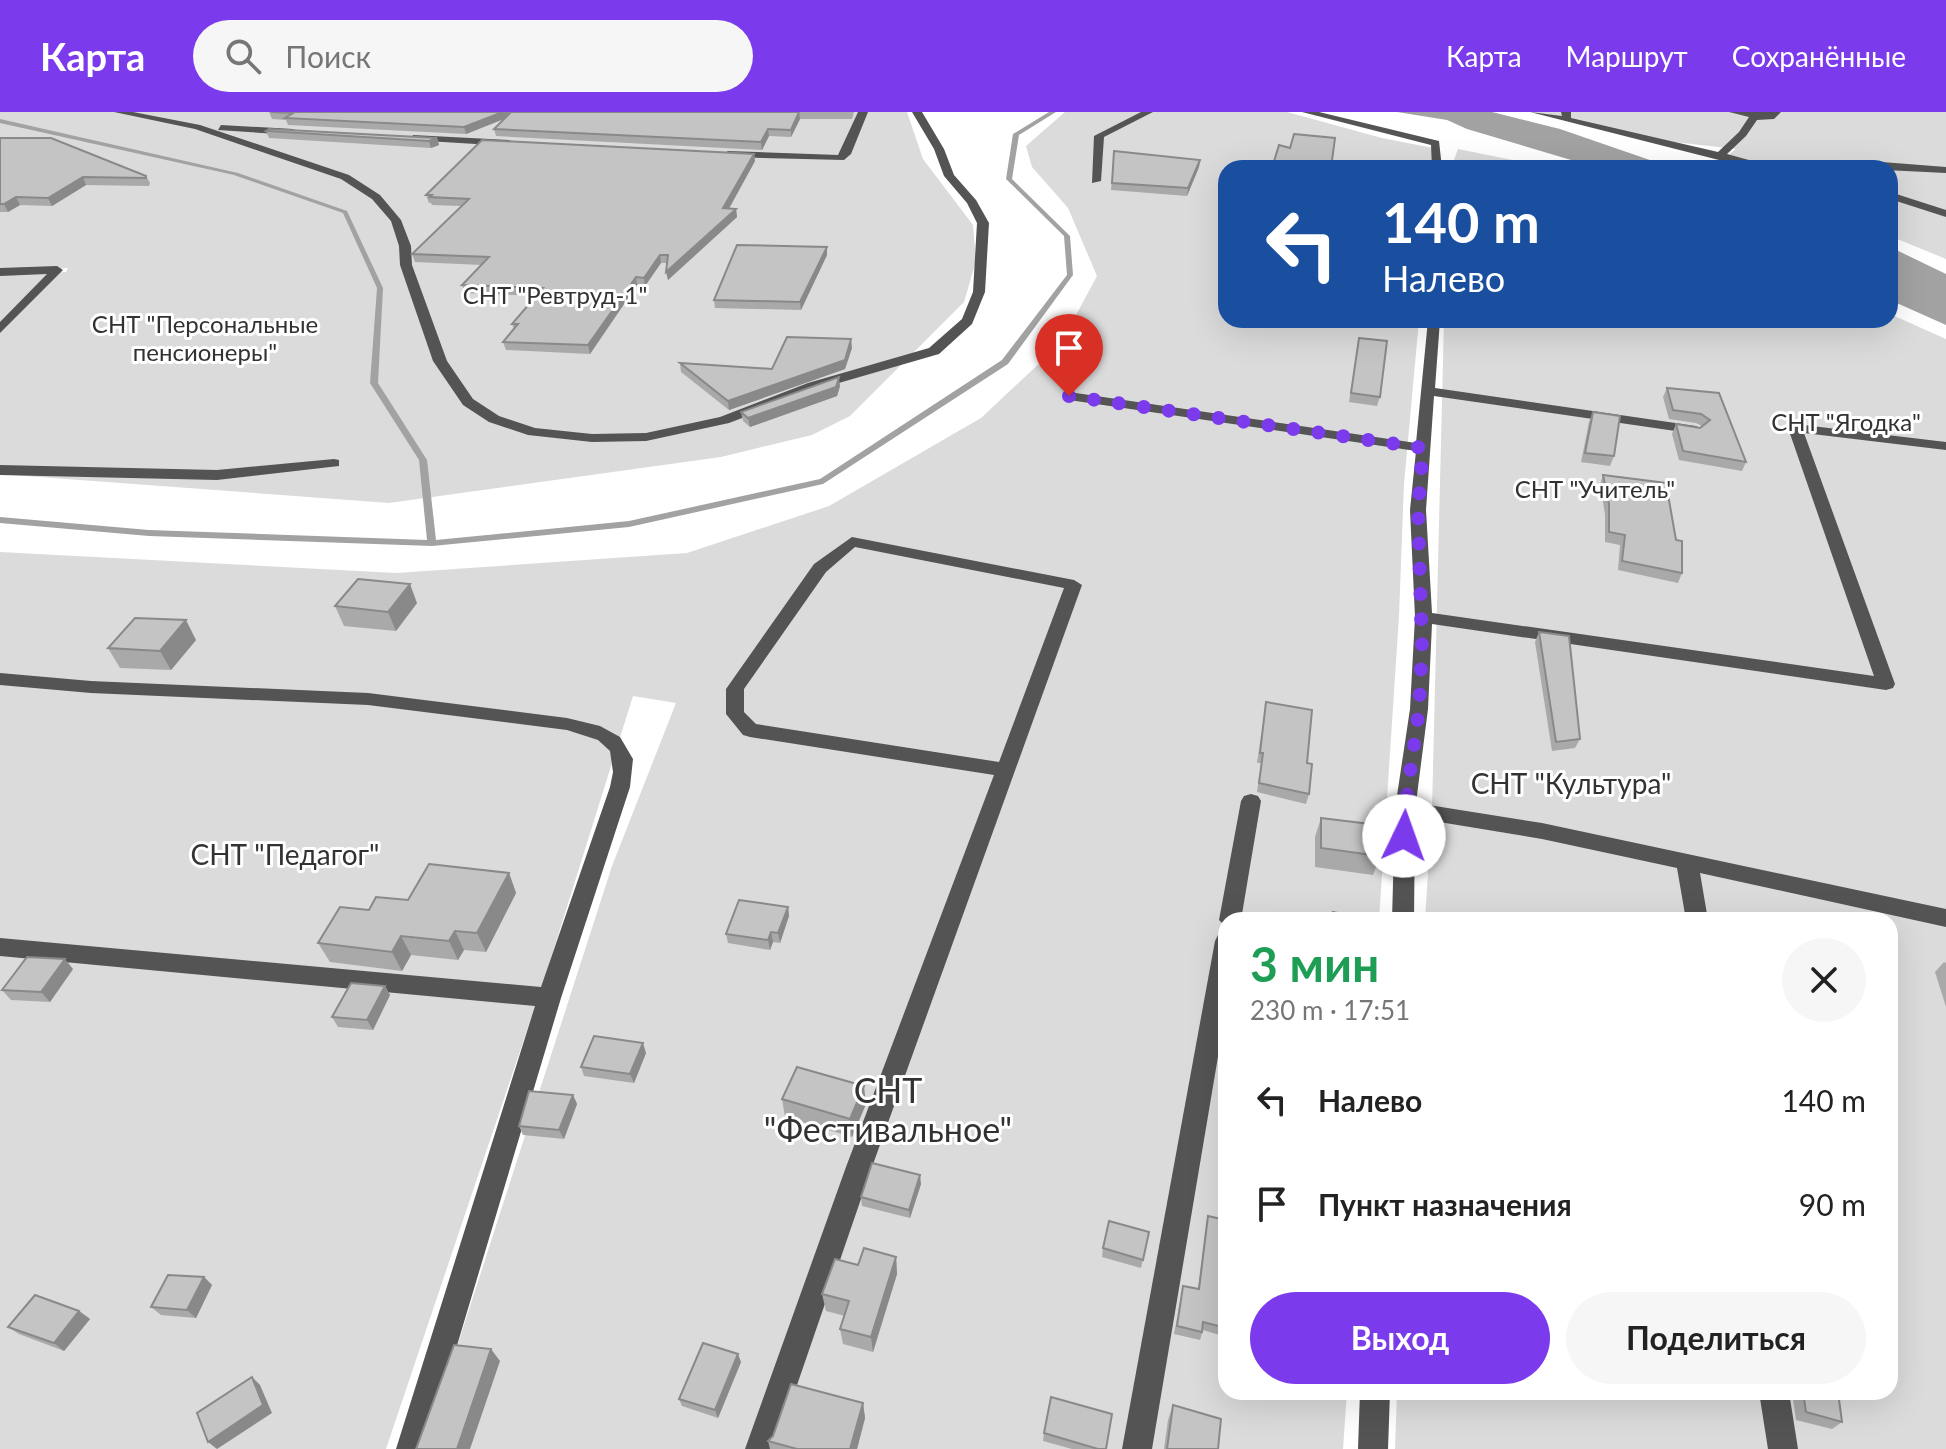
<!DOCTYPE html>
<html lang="ru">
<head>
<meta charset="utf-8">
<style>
	body { margin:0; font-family:Lato,sans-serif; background:#f6f6f6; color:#222; height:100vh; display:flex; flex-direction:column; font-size:30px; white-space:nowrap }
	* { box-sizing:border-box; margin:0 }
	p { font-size:26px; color:#767676 }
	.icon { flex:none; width:44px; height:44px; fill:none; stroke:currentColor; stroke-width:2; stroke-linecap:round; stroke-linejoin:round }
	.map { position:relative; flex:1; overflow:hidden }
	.side { position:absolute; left:1218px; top:800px; width:680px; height:488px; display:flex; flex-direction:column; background:#fff; border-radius:24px; box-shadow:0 8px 32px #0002 }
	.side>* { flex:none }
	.guide { position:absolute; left:1218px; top:48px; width:680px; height:168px; border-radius:24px; box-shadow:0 8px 32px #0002; background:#1a4fa0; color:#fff; overflow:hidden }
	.pin { position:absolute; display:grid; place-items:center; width:68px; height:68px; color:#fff; margin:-82px -34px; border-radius:50% 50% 50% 0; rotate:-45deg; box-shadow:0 0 8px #0007 }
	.pin .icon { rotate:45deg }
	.me { position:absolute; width:88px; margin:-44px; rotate:3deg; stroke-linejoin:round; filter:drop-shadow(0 0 6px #0008) }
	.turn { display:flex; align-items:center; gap:28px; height:168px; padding:0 32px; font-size:36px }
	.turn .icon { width:104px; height:104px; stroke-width:2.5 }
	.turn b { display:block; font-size:56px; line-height:68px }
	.round { display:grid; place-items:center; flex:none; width:84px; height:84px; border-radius:42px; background:#f6f6f6 }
	.overview { display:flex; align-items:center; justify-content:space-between; height:136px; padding:0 32px }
	h1 { font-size:48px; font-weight:700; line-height:60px; color:#1e9e55 }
	.primary-button { display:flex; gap:16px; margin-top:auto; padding:16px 32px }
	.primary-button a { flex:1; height:92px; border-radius:48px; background:#7c3aed; color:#fff; font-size:32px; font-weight:700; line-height:92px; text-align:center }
	.primary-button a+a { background:#f6f6f6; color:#222 }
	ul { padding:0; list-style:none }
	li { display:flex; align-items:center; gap:24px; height:104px; padding:0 32px }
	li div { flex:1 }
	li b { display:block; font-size:30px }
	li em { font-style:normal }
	header { display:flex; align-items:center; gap:48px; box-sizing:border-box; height:112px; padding:0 40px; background:#7c3aed; color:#fff }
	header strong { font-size:38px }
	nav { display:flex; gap:44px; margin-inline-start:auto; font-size:28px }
	.search { width:560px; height:72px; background:#f6f6f6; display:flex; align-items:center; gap:20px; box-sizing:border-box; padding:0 28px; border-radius:44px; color:#767676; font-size:30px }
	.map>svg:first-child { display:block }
	.green { fill:#dbdbdb }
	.water { fill:#a2a2a2 }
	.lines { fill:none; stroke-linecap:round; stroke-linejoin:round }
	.stream { fill:#a2a2a2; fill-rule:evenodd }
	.minor { fill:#545454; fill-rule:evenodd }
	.wall { fill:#a9a9a9 }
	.shaded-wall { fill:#898989 }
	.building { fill:#c4c4c4; stroke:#898989; stroke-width:2 }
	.route { stroke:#7c3aed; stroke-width:14; stroke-dasharray:0 25.2 }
	.labels { text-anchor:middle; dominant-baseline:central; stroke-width:6; stroke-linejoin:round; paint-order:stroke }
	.far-park-label { font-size:24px; fill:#323232; stroke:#fff }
	.park-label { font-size:28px; fill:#323232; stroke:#fff }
	.near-park-label { font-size:34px; fill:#323232; stroke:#fff }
</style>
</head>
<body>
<header>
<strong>Карта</strong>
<div class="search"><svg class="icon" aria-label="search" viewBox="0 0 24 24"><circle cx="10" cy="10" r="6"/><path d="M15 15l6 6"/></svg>Поиск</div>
<nav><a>Карта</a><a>Маршрут</a><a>Сохранённые</a></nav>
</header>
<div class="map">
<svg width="1946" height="1337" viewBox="0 0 1946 1337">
	<rect width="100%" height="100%" fill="#fff"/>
	<g class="green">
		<path d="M0,0h907l16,47 50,66 3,36 -12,41 -114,114 -38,19 -91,22 -332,46 -377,-28 -12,-6v-194l66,-3 2,-4 -68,3z"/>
		<path d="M1065,0h222l95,26 51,10 -2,20h-205v152h193l-15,164 -5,132 -20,304h-153v472h121l-4,57h-919l188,-583 64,-163 -43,-7 -87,278 -160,475h-386v-897l396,21 291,-20 142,-47 152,-88 80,-75 36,-67 -29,-68 -36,-41 -6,-21z"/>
		<path d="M1531,0h415v57l-108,-9 108,12v87l-56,-23v-68h-179l25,-19 -62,-7z"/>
		<path d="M1458,37l94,19h-101z"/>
		<path d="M1890,202l56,25v1110h-551l2,-57h493v-472h-465l7,-111 12,-489h446z"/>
	</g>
	<g class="water">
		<path d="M1397,0h95l68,17 113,39h-75l-131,-39 -20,-9z"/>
		<path d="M1890,135l56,27v51l-56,-25z"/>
	</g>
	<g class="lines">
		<path class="stream" d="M1049,0h7l-37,23 -7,44 58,57 3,39 -65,89 -185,120 -194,43 -197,19 -283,-10 -149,-13v-6l149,13 278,10 -8,-80 -49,-77 7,-95 -34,-75 -109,-38 -234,-52v-4l238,54 109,38 36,77 -5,95 49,77 9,80 193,-19 191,-42 182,-119 65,-85 -3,-39 -58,-57 7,-45z"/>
		<g class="minor">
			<path d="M114,0h19l67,13 149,50 31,20 21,25 10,26 1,19 35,96 26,38 26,17 36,12 57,6 54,-1 74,-16 88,-34 121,-35 33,-29 11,-27 4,-69 -10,-20 -23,-27 -10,-27 -22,-37h10l22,37 10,26 22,25 13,23 -4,69 -13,32 -33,30 -121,35 -89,34 -83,18 -54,1 -64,-7 -39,-13 -26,-17 -30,-44 -33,-96 -1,-19 -8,-25 -19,-22 -31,-20 -146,-50z"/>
			<path d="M858,0h10l-17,42 -7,6 -116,-3 -5,-3 5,-3 110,4z"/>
			<path d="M1141,0h12l-49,25 -3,44 -9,2 2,-47z"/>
			<path d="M1302,0h17l120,29 3,27h-10l-1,-23z"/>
			<path d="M1530,0l32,4 -1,-4h10v6l147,34 21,-20 10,-15 -20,-5h52l-7,7 -17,1 -11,16 -19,18 51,14h-18l-41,-8z"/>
			<path d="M221,13l72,4 5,3 -5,3 -75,-5z"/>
			<path d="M413,23l96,5 5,3 -5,3 -99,-6z"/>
			<path d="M1869,49l77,6v6l-102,-5z"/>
			<path d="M1890,80l56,18v7l-56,-18z"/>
			<path d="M57,154l6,4 -63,63v-11l47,-48 -47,2v-8z"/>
			<path d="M1428,208h12l-5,68 261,38 7,4 -7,4 -262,-38 -8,114 6,103 442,63 -86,-248 7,-4 151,18v8l-142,-17 91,251 -2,4 -7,2 -454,-66 -4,85 -12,94 126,20 404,86v18l-246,-54 8,47h-22l-9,-52 -135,-29 -127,-21 -1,102h-22l3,-111 15,-100 5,-92 -5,-107 6,-59 -347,-51 -7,-4 7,-4 347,51z"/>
			<path d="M334,347l5,1v6l-122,14 -217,-5v-10l217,5z"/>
			<path d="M852,425l222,43 8,5 -210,582 -97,282h-30l101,-282 148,-392 -244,-38 -7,-2 -17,-21v-25l88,-125zM855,435l209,41 -65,174 -243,-38 -12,-12v-23l82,-117z"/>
			<path d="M0,561l91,8 277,12 199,25 33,8 20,11 13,22 -3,28 -69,211 -135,451h-30l139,-443 -535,-50v-18l541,49 69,-200 3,-15 -3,-21 -12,-11 -31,-10 -199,-25 -277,-12 -91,-8z"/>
			<path d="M1251,682l7,2 3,5 -20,119h-15v7l-7,-7 22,-119 3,-5z"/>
			<path d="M1226,820v77l-74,440h-30l93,-508 3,-6z"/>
			<path d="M1360,1280h30l-2,57h-30z"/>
			<path d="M1759,1280h30l9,57h-30z"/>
		</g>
	</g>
	<g class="wall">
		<path d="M269,0h585l-2,7h-52l-9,18 -22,-1 -7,14 -266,-14 -2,-7 10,-10 -38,15 -178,-9 -2,-5 -14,-1z"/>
		<path d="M266,19l171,7 2,7 -8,3 -162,-10z"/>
		<path d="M0,26l146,38 4,7 -1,3 -63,-1 -34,21 -32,-1 -12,7h-8z"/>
		<path d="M1114,39l86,9 -1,7 -12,29 -76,-6z"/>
		<path d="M754,42l1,7 -26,47 7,1 1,8 -69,63 -1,-17h-6l-16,23 -8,-1 -47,69 -84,-4 -3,-8 11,-13 -2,-5 24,-28 -71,-3 -3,-8 20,-20 -67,-3 -3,-8 49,-48 -29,-1 -1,-2h-2l-3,-8z"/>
		<path d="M827,143l-26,55 -86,-2 -1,-8z"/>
		<path d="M1359,226l21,59 -3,9 -28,-4z"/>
		<path d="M852,236l-7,21 -116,41 -48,-38 -1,-9 92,6z"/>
		<path d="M840,274l-3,10 -87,31 -7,-6 -2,-9z"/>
		<path d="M1667,276l52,5 27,69 -4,9 -63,-11 -7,-26 4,-10 24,4 2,-2 -6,-3 -27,-4 -6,-22z"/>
		<path d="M1593,300l21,44 -4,10 -29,-4 8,-40z"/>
		<path d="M1603,363l73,65 6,33 -4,10 -60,-13 2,-25 -15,-3v-28l-5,-29z"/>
		<path d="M417,491l-21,28 -52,-5 -9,-20z"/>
		<path d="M1539,520l41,107 -5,9 -23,3 -17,-109z"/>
		<path d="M196,528l-25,30 -51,-2 -12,-20z"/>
		<path d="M1266,590l41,61 2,31 -3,10 -49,-12 4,-29h-4z"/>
		<path d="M1321,706l59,38 -7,19 -58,-8v-30z"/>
		<path d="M509,761l7,20 -30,59 -22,-2 -6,10 -47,-5 -9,16 -72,-9 -12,-19 51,-33z"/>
		<path d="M788,795l1,9 -9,27 -7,-1 -3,8 -42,-7 -2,-9z"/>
		<path d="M1944,850l2,1v44l-11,-35z"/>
		<path d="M73,857l-23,33 -39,-2 -9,-10z"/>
		<path d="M385,874l5,9 -17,35 -35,-3 -6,-10z"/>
		<path d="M646,941l-12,30 -50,-7 -3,-9z"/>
		<path d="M573,983l4,9 -13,35 -41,-4 -4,-9z"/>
		<path d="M782,987l84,5 -14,33 -67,-20z"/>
		<path d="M921,1072l-11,34 -48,-12 -1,-9z"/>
		<path d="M1208,1104l18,4v108l-3,8 -20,-6 -3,10 -26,-6 9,-48 15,3 8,-64z"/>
		<path d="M1149,1120l-8,36 -39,-11 1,-9z"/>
		<path d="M896,1145l1,17 -24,78 -30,-8 -3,-15 5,-13 -19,-5 -4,-17 36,-29z"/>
		<path d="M204,1165l8,8 -16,33 -35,-3 -10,-8z"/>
		<path d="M79,1199l11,8 -26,32 -45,-17 -11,-7z"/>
		<path d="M741,1250l-23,56 -36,-12 -3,-7z"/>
		<path d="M1792,1280h46l4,30 -10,7 -36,-9z"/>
		<path d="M863,1291l2,15 -8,31h-87l-2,-8 5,-5z"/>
		<path d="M1173,1293l45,44h-54l4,-29z"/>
		<path d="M1044,1321l62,16h-34l-29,-8z"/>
	</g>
	<g class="shaded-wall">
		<path d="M503,0h15l1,1 -53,21 -2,-7z"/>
		<path d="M799,0l1,7 -9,18v-7z"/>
		<path d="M768,17l1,7 -7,14 -1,-8z"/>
		<path d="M437,26l2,7 -8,3 -2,-7z"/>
		<path d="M754,42l1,7 -30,55 -2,-8z"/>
		<path d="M1200,48l-1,7 -12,29 1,-8z"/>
		<path d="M83,65l3,8 -34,21 -4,-8z"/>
		<path d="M16,85l4,8 -12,7 -4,-8z"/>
		<path d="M736,97l1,8 -69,63 -2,-8z"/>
		<path d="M827,135v8l-26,55 -1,-8z"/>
		<path d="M660,143l1,8 -16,23 -1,-8z"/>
		<path d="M636,165l1,8 -47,69 -2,-9z"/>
		<path d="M851,227l1,9 -7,21 -116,41 -1,-9z"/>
		<path d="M839,265l1,9 -3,10 -87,31 -2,-9z"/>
		<path d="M410,472l7,19 -21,28 -8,-19z"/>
		<path d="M186,508l10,20 -25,30 -11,-19z"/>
		<path d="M509,761l7,20 -30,59 -9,-19z"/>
		<path d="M788,795l1,9 -9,27 -2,-10z"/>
		<path d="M455,819l9,19 -6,10 -9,-19z"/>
		<path d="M771,820l2,10 -3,8 -2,-10z"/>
		<path d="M401,824l10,19 -9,16 -10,-19z"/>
		<path d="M65,847l8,10 -23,33 -9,-10z"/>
		<path d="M385,874l5,9 -17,35 -6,-10z"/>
		<path d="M643,931l3,10 -12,30 -4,-9z"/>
		<path d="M864,974l2,18 -14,33 -2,-18z"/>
		<path d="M573,983l4,9 -13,35 -5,-9z"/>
		<path d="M920,1063l1,9 -11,34 -1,-8z"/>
		<path d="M896,1145l1,17 -24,78 -2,-15z"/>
		<path d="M204,1165l8,8 -16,33 -9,-8z"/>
		<path d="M79,1199l11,8 -26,32 -10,-8z"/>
		<path d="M491,1237l9,12 -30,88h-13z"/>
		<path d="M738,1242l3,8 -23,56 -3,-8z"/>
		<path d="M252,1265l8,8 12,28 -55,36 -9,-7z"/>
		<path d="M863,1291l2,15 -8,31h-7z"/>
	</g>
	<g class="building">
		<path d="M271,0h232l-39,15 -179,-9 8,-5z"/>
		<path d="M511,0h288l-8,18 -23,-1 -7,13 -267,-13z"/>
		<path d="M269,17l168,9 -8,3 -163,-10z"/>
		<path d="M1294,22l41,4 -4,30h-59l7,-23 11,3z"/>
		<path d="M0,26h51l95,38v2l-63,-1 -35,21 -32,-1 -12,7h-4z"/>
		<path d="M482,28l272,14 -31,54 13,1 -70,63 2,-17h-8l-16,23 -8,-1 -48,68 -85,-3 15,-18h-6l31,-36 -81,-3 27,-28 -77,-3 57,-55 -39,-2 2,-2h-6z"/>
		<path d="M1114,39l86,9 -12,28 -76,-5z"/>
		<path d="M737,133l90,2 -27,55 -86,-2z"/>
		<path d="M787,225l64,2 -6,21 -117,41 -48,-38 92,6z"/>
		<path d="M1359,226l28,3 -7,56 -29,-4z"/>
		<path d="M839,265l-3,10 -88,31 -7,-6z"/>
		<path d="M1667,276l52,5 27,69 -63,-11 -7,-27 24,4 10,-8 -9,-6 -28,-4z"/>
		<path d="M1593,300l27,4 -6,40 -29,-3z"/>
		<path d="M1603,363l63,8 10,57 6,1v32l-60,-12 3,-26 -16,-3v-28z"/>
		<path d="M358,467l52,5 -22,28 -53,-6z"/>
		<path d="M135,506l51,2 -26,31 -52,-3z"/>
		<path d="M1539,520l30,4 11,103 -24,3z"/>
		<path d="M1266,590l46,8 -5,53 5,1 -3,30 -50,-11 4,-30h-3z"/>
		<path d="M1321,706l57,7 2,31 -59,-8z"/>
		<path d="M429,752l80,9 -32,60 -22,-2 -6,10 -48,-5 -9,16 -74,-9 22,-36 29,3 7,-13 32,3z"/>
		<path d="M739,788l49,7 -10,26 -7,-1 -3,8 -42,-6z"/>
		<path d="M1333,800l38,8h-39z"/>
		<path d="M27,845l38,2 -24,33 -39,-2z"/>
		<path d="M351,871l34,3 -18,34 -35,-3z"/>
		<path d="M594,924l49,7 -13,31 -49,-7z"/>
		<path d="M797,955l67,19 -14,33 -68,-20z"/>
		<path d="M529,979l44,4 -14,35 -40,-4z"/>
		<path d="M872,1051l48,12 -11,35 -48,-13z"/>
		<path d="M1208,1104l18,4v108l-23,-6 -1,10 -25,-6 6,-40 16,3z"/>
		<path d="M1109,1109l40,11 -6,28 -40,-12z"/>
		<path d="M864,1136l32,9 -25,80 -31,-8 9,-28 -27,-7 13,-35 23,6z"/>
		<path d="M168,1163l36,2 -17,33 -36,-3z"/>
		<path d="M35,1183l44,16 -25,32 -46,-16z"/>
		<path d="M703,1231l35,11 -23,56 -36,-11z"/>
		<path d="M454,1233l37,4 -34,100h-41z"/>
		<path d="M252,1265l11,28 -55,37 -11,-29z"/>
		<path d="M791,1272l72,19 -13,46h-53l-29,-8 5,-5z"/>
		<path d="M1803,1280h35l4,30 -36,-10z"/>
		<path d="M1051,1285l61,17 -6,35h-8l-54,-16z"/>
		<path d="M1173,1293l48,14 -3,30h-51z"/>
	</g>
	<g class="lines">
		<path class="route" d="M1069,284l354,52 -5,62 4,138 -3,61 -14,100 -1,27"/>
	</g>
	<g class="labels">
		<g class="far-park-label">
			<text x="555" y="182">СНТ "Ревтруд-1"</text>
			<text x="205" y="211">СНТ "Персональные<tspan x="205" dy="28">пенсионеры"</tspan></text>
			<text x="1846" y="309">СНТ "Ягодка"</text>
			<text x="1595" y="376">СНТ "Учитель"</text>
		</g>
		<g class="park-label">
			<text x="1571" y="671">СНТ "Культура"</text>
			<text x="285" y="742">СНТ "Педагог"</text>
		</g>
		<g class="near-park-label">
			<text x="888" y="977">СНТ<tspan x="888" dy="39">"Фестивальное"</tspan></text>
		</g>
	</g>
</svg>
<div class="pin" style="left:1069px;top:284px;background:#d93025"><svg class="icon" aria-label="arrive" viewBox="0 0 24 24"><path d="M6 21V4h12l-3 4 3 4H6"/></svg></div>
<svg class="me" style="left:1404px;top:724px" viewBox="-20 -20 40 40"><circle r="19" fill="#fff"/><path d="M0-13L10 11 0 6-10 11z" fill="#7c3aed"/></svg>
<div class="guide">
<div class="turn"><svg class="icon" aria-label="left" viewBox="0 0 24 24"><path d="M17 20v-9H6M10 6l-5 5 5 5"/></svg><div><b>140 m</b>Налево</div></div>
</div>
<section class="side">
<div class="overview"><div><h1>3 мин</h1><p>230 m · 17:51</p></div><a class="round"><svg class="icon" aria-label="close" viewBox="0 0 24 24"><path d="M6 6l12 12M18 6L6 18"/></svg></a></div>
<ul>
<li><svg class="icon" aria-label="left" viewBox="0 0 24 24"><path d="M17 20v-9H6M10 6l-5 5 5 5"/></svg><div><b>Налево</b></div><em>140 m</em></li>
<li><svg class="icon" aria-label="arrive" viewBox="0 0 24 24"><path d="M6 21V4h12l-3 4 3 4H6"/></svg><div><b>Пункт назначения</b></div><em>90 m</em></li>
</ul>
<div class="primary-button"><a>Выход</a><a>Поделиться</a></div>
</section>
</div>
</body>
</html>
